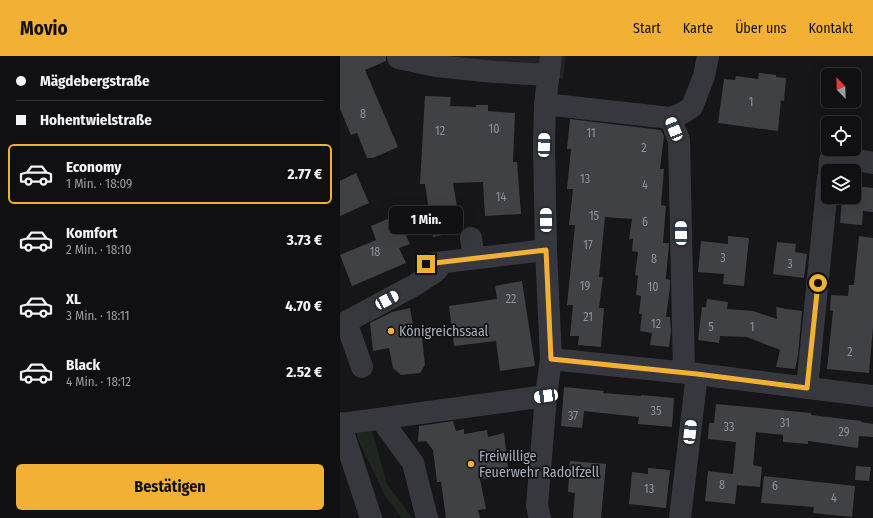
<!DOCTYPE html>
<html lang="de">
<head>
<meta charset="utf-8">
<style>
	:root { --surface:#101012; --page:#1e1e20; --text:#f1f3f6; --muted:#9c9d9f; --line:#303032; --accent:#f2b134 }
	body { margin:0; font-family:"Fira Sans Condensed",sans-serif; background:var(--page); color:var(--text); height:100vh; display:flex; flex-direction:column; font-size:15px; white-space:nowrap }
	* { box-sizing:border-box; margin:0 }
	p { font-size:13px; color:var(--muted) }
	.icon { flex:none; width:22px; height:22px; fill:none; stroke:currentColor; stroke-width:2; stroke-linecap:round; stroke-linejoin:round }
	.map { position:relative; flex:1; overflow:hidden }
	.side { display:flex; flex-direction:column; background:var(--surface); width:340px }
	.side>* { flex:none }
	.guide { display:grid; align-content:center; height:88px; padding:0 16px; background:var(--surface) }
	.needle { width:26px; rotate:337deg }
	.fabs { position:absolute; left:481px; top:12px; display:grid; gap:8px }
	.fabs a { display:grid; place-items:center; width:40px; height:40px; border-radius:6px; background:var(--surface); box-shadow:0 4px 16px #0002,0 0 0 1px var(--line); font-size:20px }
	.end { position:absolute; width:18px; height:18px; margin:-9px; border:5px solid #f2b134; background:#111; box-shadow:0 0 0 2px #111 }
	.from { border-radius:50% }
	.bubble { position:absolute; height:28px; border-radius:6px; background:var(--surface); box-shadow:0 4px 16px #0002,0 0 0 1px var(--line); font-size:13px; font-weight:700; line-height:28px; text-align:center }
	.car { position:absolute; width:12px; height:24px; margin:-12px -6px; border-radius:5px; box-shadow:0 0 3px 1px #0007; background:linear-gradient(#fff 24%,#345 0 40%,#fff 0 76%,#345 0 86%,#fff 0) }
	.guide b { display:flex; align-items:center; gap:14px; height:38px; font-size:15px }
	.guide b+b { border-top:1px solid var(--line) }
	.guide i { width:10px; height:10px; background:var(--text) }
	ul { padding:0; list-style:none }
	li { display:flex; align-items:center; gap:12px; height:60px; margin:0 8px 6px; padding:0 8px; border:2px solid transparent; border-radius:6px }
	li div { flex:1 }
	li b { display:block; font-size:15px }
	li em { font-style:normal; font-weight:700 }
	li.current { border-color:var(--accent) }
	li>.icon { width:36px; height:36px; stroke-width:1.5 }
	.button { display:flex; gap:8px; margin-top:auto; padding:8px 16px }
	.button a { flex:1; height:46px; border-radius:6px; background:var(--accent); color:#111; font-size:16px; font-weight:700; line-height:46px; text-align:center }
	header { display:flex; align-items:center; gap:24px; box-sizing:border-box; height:56px; padding:0 20px; background:var(--accent); color:#111 }
	header strong { font-size:19px }
	nav { display:flex; gap:22px; margin-inline-start:auto; font-size:14px }
	main { display:flex; flex:1; min-height:0 }
	.map>svg:first-child { display:block }
</style>
</head>
<body>
<header>
<strong>Movio</strong>
<nav><a>Start</a><a>Karte</a><a>Über uns</a><a>Kontakt</a></nav>
</header>
<main>
<section class="side">
<div class="guide">
<b><i class="from"></i>Mägdebergstraße</b>
<b><i></i>Hohentwielstraße</b>
</div>
<ul>
<li class="current"><svg class="icon" aria-label="car" viewBox="0 0 24 24"><path d="M5 17H2v-5l4-1 3-4h7l3 4 3 1v5h-3M9 17h6M6 11h13"/><circle cx="7" cy="17" r="2"/><circle cx="17" cy="17" r="2"/></svg><div><b>Economy</b><p>1 Min. · 18:09</p></div><em>2.77 €</em></li>
<li><svg class="icon" aria-label="car" viewBox="0 0 24 24"><path d="M5 17H2v-5l4-1 3-4h7l3 4 3 1v5h-3M9 17h6M6 11h13"/><circle cx="7" cy="17" r="2"/><circle cx="17" cy="17" r="2"/></svg><div><b>Komfort</b><p>2 Min. · 18:10</p></div><em>3.73 €</em></li>
<li><svg class="icon" aria-label="car" viewBox="0 0 24 24"><path d="M5 17H2v-5l4-1 3-4h7l3 4 3 1v5h-3M9 17h6M6 11h13"/><circle cx="7" cy="17" r="2"/><circle cx="17" cy="17" r="2"/></svg><div><b>XL</b><p>3 Min. · 18:11</p></div><em>4.70 €</em></li>
<li><svg class="icon" aria-label="car" viewBox="0 0 24 24"><path d="M5 17H2v-5l4-1 3-4h7l3 4 3 1v5h-3M9 17h6M6 11h13"/><circle cx="7" cy="17" r="2"/><circle cx="17" cy="17" r="2"/></svg><div><b>Black</b><p>4 Min. · 18:12</p></div><em>2.52 €</em></li>
</ul>
<div class="button"><a>Bestätigen</a></div>
</section>
<div class="map">
<svg width="533" height="462" viewBox="0 0 533 462">
	<rect width="100%" height="100%" fill="#161618"/>
	<path fill="#222225" d="M50,0H226L223,23L50,10Z"/>
	<path fill="#1e261f" d="M31,371L47,428L72,462H62L45,440L18,383L16,374Z"/>
	<path fill="#404145" d="M0,0H46V5L25,14L58,91L33,102H27L17,77L11,79L0,53Z
		M419,17L436,19V21L446,22L444,45L441,44L438,75L378,67L384,23L395,24L396,20L418,23Z
		M85,40L111,41L110,50L136,51V49H148V55L175,57L173,106H177L181,158L145,160L143,126L113,127L121,175L93,181L85,128H80Z
		M230,63L321,74L324,80L320,113H324L321,149L326,150L323,187H329L326,223L330,224V231L326,261H330L331,275L329,291L310,289L312,277L300,275L302,258H299L301,240L296,239L298,220L295,219L298,196L292,195L293,183H289L292,163L265,161L259,221H263L259,252H264L261,291L238,289L239,280H230L233,249H227L235,169H229L233,133H227L231,93H227Z
		M16,117L29,147L0,160V125Z
		M514,130L533,132V156L523,155L522,169L500,167L502,141H514Z
		M57,159L70,188L59,192L66,207L12,230L0,199L36,184L31,170Z
		M388,180L409,182L404,230L383,228L384,218L358,216L361,185L388,188Z
		M519,180L533,182V271L529,317L487,313L493,255L490,254L491,239L508,240L509,229H514Z
		M437,186L456,188L455,196L467,198L464,222L433,218Z
		M182,225L195,310L160,315L156,285L114,290L109,250L157,243L155,230Z
		M367,243L388,246L387,253L413,255L437,263L436,251L446,253L462,255L458,299L455,313L436,311L440,294L407,281L380,280L379,287L358,284L362,251H366Z
		M70,252L74,275L82,282L85,309L80,317L61,319L53,312L49,292L33,295L30,267L52,256Z
		M224,331L264,335L263,337L301,340V339L334,342L332,371L298,368L299,361L244,355L242,372L221,370Z
		M376,348L471,357V359L521,365V366L533,368V381L519,380L518,392L468,385V388L443,386V379L416,376L413,409L422,411L420,431L397,429L395,448L365,445L368,415L393,418L396,386L368,383L369,367H374Z
		M113,365L116,375L124,373V378L147,374L148,381L164,377L169,421L140,423L146,453L138,454L140,462H106L101,426H97L93,394L86,385L78,386L79,370Z
		M230,405L266,408L261,462H233L235,437L228,436Z
		M516,410L531,411L529,425L515,424Z
		M308,412L330,414L326,452L289,448L292,416L308,418Z
		M424,420L515,430L512,461L473,457L474,451L421,447Z"/>
	<g fill="none" stroke-linecap="round" stroke-linejoin="round">
		<path stroke="#37383d" stroke-width="22" d="M58,2L96,10L155,16L209,19
			M205,48L330,62L339,84L344,317
			M330,62L341,58L352,51L364,20L368,0
			M489,115L490,104H517L533,107
			M131,182L134,202
			M88,208L206,194
			M211,303L357,318L533,340
			M22,311L6,266L75,229L96,215L103,206
			M467,332L488,122
			M41,363L73,407L87,462
			M0,367L31,462
			M0,368L206,340
			M200,462L197,450L206,340L211,303L206,194L204,89L205,48L211,0
			M340,462L357,318"/>
	</g>
	<g fill="none" stroke-linecap="round" stroke-linejoin="round">
		<path stroke="#f2b134" stroke-width="5" d="M86,208L206,194L211,303L357,318L467,332L478,227"/>
	</g>
	<g fill="#f2b134" stroke="#111113" stroke-width="1.5">
		<circle cx="51" cy="275" r="4"/>
		<circle cx="131" cy="408" r="4"/>
	</g>
	<g text-anchor="middle" stroke-width="3.5" stroke-linejoin="round" paint-order="stroke">
		<g font-size="12" fill="#8e929b">
			<text x="411" y="50">1</text>
			<text x="23" y="62">8</text>
			<text x="154" y="77">10</text>
			<text x="100" y="79">12</text>
			<text x="251" y="81">11</text>
			<text x="304" y="96">2</text>
			<text x="245" y="127">13</text>
			<text x="305" y="133">4</text>
			<text x="161" y="145">14</text>
			<text x="254" y="164">15</text>
			<text x="305" y="170">6</text>
			<text x="248" y="193">17</text>
			<text x="35" y="200">18</text>
			<text x="383" y="206">3</text>
			<text x="314" y="207">8</text>
			<text x="450" y="212">3</text>
			<text x="245" y="234">19</text>
			<text x="313" y="235">10</text>
			<text x="171" y="247">22</text>
			<text x="248" y="265">21</text>
			<text x="316" y="272">12</text>
			<text x="371" y="275">5</text>
			<text x="412" y="275">1</text>
			<text x="510" y="300">2</text>
			<text x="316" y="359">35</text>
			<text x="233" y="364">37</text>
			<text x="445" y="371">31</text>
			<text x="389" y="375">33</text>
			<text x="504" y="380">29</text>
			<text x="382" y="433">8</text>
			<text x="435" y="434">6</text>
			<text x="309" y="437">13</text>
			<text x="494" y="446">4</text>
		</g>
		<g font-size="14" fill="#a8adb8" stroke="#111113" text-anchor="start">
			<text x="59" y="280">Königreichssaal</text>
			<text x="139" y="405">Freiwillige<tspan x="139" dy="16">Feuerwehr Radolfzell</tspan></text>
		</g>
	</g>
</svg>
<div class="fabs">
<a><svg class="needle" viewBox="-14 -14 28 28"><path d="M0-13l5 13h-10z" fill="#e53935"/><path d="M0 13l5-13h-10z" fill="#9c9d9f"/></svg></a>
<a><svg class="icon" aria-label="locate" viewBox="0 0 24 24"><circle cx="12" cy="12" r="6"/><path d="M12 2v4M12 18v4M2 12h4M18 12h4"/></svg></a>
<a><svg class="icon" aria-label="layers" viewBox="0 0 24 24"><path d="M12 4l9 5-9 5-9-5zM3 14l9 5 9-5"/></svg></a>
</div>
<i class="end from" style="left:478px;top:227px"></i>
<i class="end" style="left:86px;top:208px"></i>
<div class="bubble" style="left:49px;top:150px;width:74px">1 Min.</div>
<i class="car" style="left:334px;top:73px;rotate:338deg"></i>
<i class="car" style="left:204px;top:89px;rotate:2deg"></i>
<i class="car" style="left:206px;top:164px;rotate:359deg"></i>
<i class="car" style="left:341px;top:177px;rotate:359deg"></i>
<i class="car" style="left:47px;top:244px;rotate:62deg"></i>
<i class="car" style="left:206px;top:340px;rotate:262deg"></i>
<i class="car" style="left:350px;top:376px;rotate:6deg"></i>
</div>
</main>
</body>
</html>
